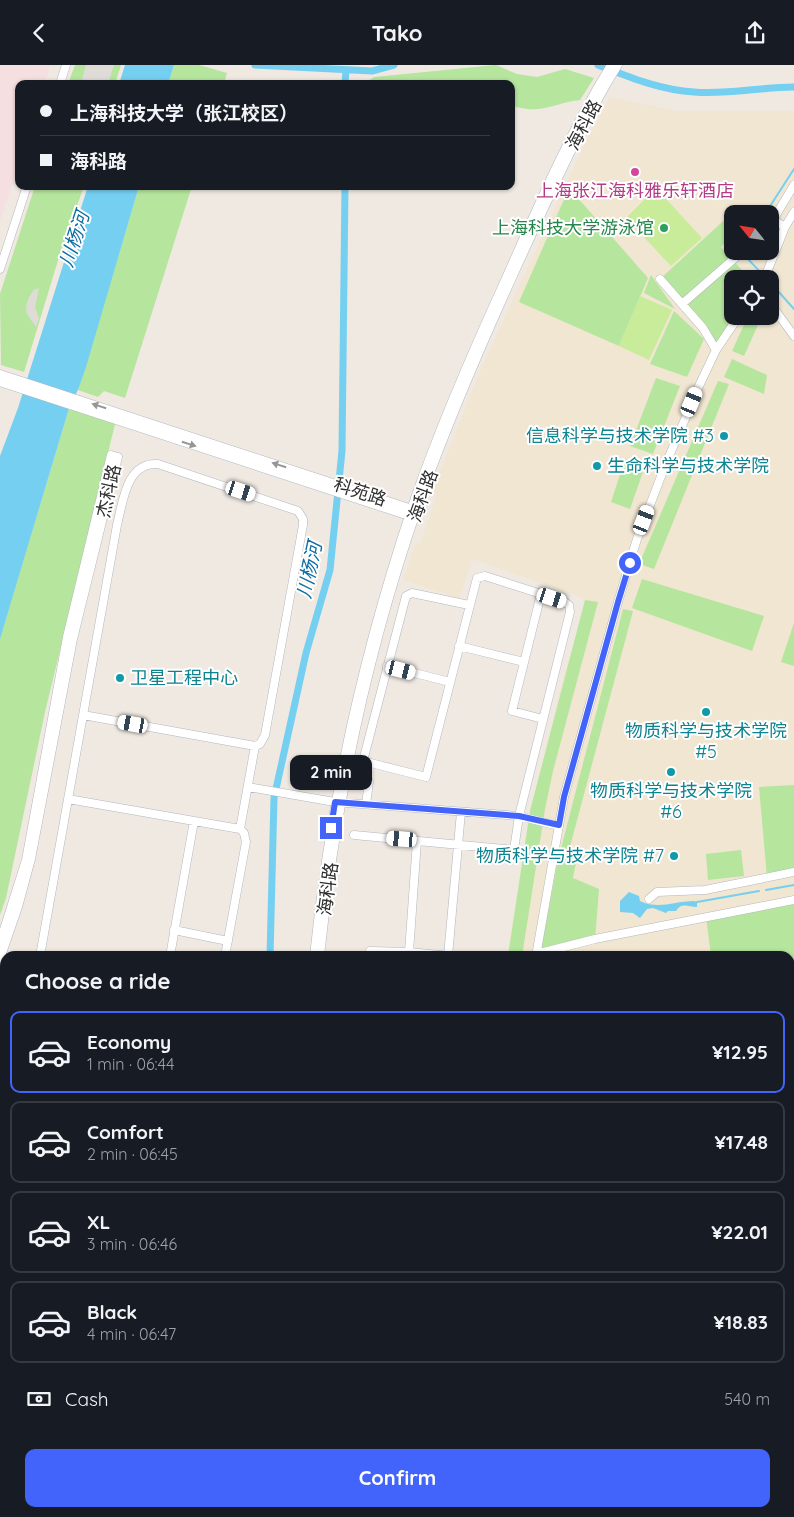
<!DOCTYPE html>
<html lang="en">
<head>
<meta charset="utf-8">
<style>
	:root { --surface:#171b24; --page:#20242c; --text:#f1f3f6; --muted:#9ea1a6; --line:#363941; --accent:#4264fb }
	body { margin:0; font-family:Quicksand,"Noto Sans SC",sans-serif; background:var(--page); color:var(--text); height:100vh; display:flex; flex-direction:column; font-size:19px; white-space:nowrap }
	* { box-sizing:border-box; margin:0 }
	p { font-size:16px; color:var(--muted) }
	.icon { flex:none; width:28px; height:28px; fill:none; stroke:currentColor; stroke-width:2; stroke-linecap:round; stroke-linejoin:round }
	.map { position:relative; flex:1; overflow:hidden }
	.drawer { position:absolute; left:0px; top:886px; width:795px; height:566px; display:flex; flex-direction:column; background:var(--surface); border-radius:15px 15px 0 0; box-shadow:0 1px 4px #0004 }
	.drawer>* { flex:none }
	.top-card { position:absolute; left:15px; top:15px; width:500px; height:110px; border-radius:10px; box-shadow:0 1px 4px #0004; display:grid; align-content:center; height:110px; padding:0 25px; background:var(--surface) }
	.needle { width:32px; rotate:300deg }
	.buttons { position:absolute; left:724px; top:140px; display:grid; gap:10px }
	.buttons a { display:grid; place-items:center; width:55px; height:55px; border-radius:10px; background:var(--surface); box-shadow:0 1px 4px #0004; font-size:25px }
	.end { position:absolute; width:22px; height:22px; margin:-11px; border:6px solid #4264fb; background:#fff; box-shadow:0 0 0 2px #fff }
	.from { border-radius:50% }
	.bubble { position:absolute; height:35px; border-radius:10px; background:var(--surface); box-shadow:0 1px 4px #0004; font-size:16px; font-weight:700; line-height:35px; text-align:center }
	.car { position:absolute; width:15px; height:30px; margin:-15px -8px; border-radius:6px; box-shadow:0 0 4px 1px #0007; background:linear-gradient(#fff 24%,#345 0 40%,#fff 0 76%,#345 0 86%,#fff 0) }
	.top-card b { display:flex; align-items:center; gap:18px; height:48px; font-size:19px }
	.top-card b+b { border-top:1px solid var(--line) }
	.top-card i { width:12px; height:12px; background:var(--text) }
	ul { padding:0; list-style:none }
	li { display:flex; align-items:center; gap:15px; height:82px; margin:0 10px 8px; padding:0 15px; border:2px solid var(--line); border-radius:10px }
	li div { flex:1 }
	li b { display:block; font-size:19px }
	li em { font-style:normal; font-weight:700 }
	li.on { border-color:var(--accent) }
	li>.icon { width:45px; height:45px; stroke-width:1.5 }
	h2 { padding:0 25px; font-size:22px; line-height:60px }
	.pay { display:flex; align-items:center; gap:12px; height:55px; padding:0 25px; font-size:19px }
	.pay p { margin-inline-start:auto }
	.cta { display:flex; gap:10px; margin-top:auto; padding:10px 25px }
	.cta a { flex:1; height:58px; border-radius:10px; background:var(--accent); color:#fff; font-size:20px; font-weight:700; line-height:58px; text-align:center }
	header { display:flex; justify-content:space-between; align-items:center; height:65px; padding:0 25px; background:var(--surface); font-size:22px; font-weight:700 }
	.map>svg:first-child { display:block }
</style>
</head>
<body>
<header><svg class="icon" aria-label="back" viewBox="0 0 24 24"><path d="M15 5l-7 7 7 7"/></svg>Tako<svg class="icon" aria-label="share" viewBox="0 0 24 24"><path d="M12 15V3M7 8l5-5 5 5M5 13v7h14v-7"/></svg></header>
<div class="map">
<svg width="794" height="1452" viewBox="0 0 794 1452">
	<rect width="100%" height="100%" fill="#efe9e1"/>
	<path fill="#f0e6d1" fill-rule="evenodd" d="M610,32L676,46H794V941H790V891H507L530,746L564,610L582,553L585,535L568,527L472,494L459,533L403,515L415,479L421,477L437,429L433,424L482,302L577,95ZM732,149H770V186H732ZM732,214H770V251H732Z"/>
	<path fill="#f5dfe0" d="M0,0H50L45,19H19V100L0,155Z"/>
	<path fill="#b6e59e" d="M75,0H121L115,19H68Z
		M174,0H199L227,8L224,19H168Z
		M496,0L517,9L537,12L565,4L594,13L580,35C553,38 539,51 511,40V19H364L374,12Z
		M35,121H84L59,192L24,307L1,300L0,229Z
		M139,121H192L125,333L104,326L98,332L78,325Z
		M569,123L648,213L619,281L519,237Z
		M732,148V170L721,182L750,214H732V251H739L716,285L660,214Z
		M651,210L675,244L644,228Z
		M674,246L704,274L687,312L650,299Z
		M748,251H762L744,291L732,286Z
		M732,294L767,310L764,329L724,312Z
		M656,313L680,321L653,389L630,381Z
		M718,316L729,319L654,504L639,499Z
		M70,340L116,355L45,647L6,833L0,850V573Z
		M625,394L645,401L630,444L611,437Z
		M642,514L764,551L752,586L632,543Z
		M585,535L598,537L553,706L545,744L522,891H508L530,746Z
		M623,544L633,546L568,789L577,792L573,813L599,824L595,874L541,884L558,795Z
		M794,558V601L781,597Z
		M794,720V807L767,812L759,722Z
		M741,785L744,811L708,815L706,789Z
		M794,835V940H790V891H711L706,851Z
		M790,953H794V1158H790Z
		M5,1032V1333L0,1332V1033Z
		M790,1182H794V1452H377L361,1448H790Z
		M0,1422L5,1423V1448H84L99,1452H0Z"/>
	<path fill="#c9ec9a" d="M656,123L702,173L671,201L626,153Z
		M640,231L672,245L649,295L619,281Z"/>
	<path fill="#dfdcd8" d="M86,0H114L108,19H101L82,14Z
		M39,223L35,242L39,253L36,262L27,249L26,241L29,232L34,225Z"/>
	<path fill="#75cff0" d="M125,0H174L168,19H119Z
		M88,121H139L86,302L78,325L70,340L0,574V391L18,343Z
		M629,827L639,831L640,836C659,845 674,836 694,836L697,837V842C688,842 682,837 676,846H668L666,848L653,843L647,844L640,853L633,848L620,847V836Z"/>
	<g fill="none" stroke-linecap="round" stroke-linejoin="round">
		<path stroke="#75cff0" stroke-width="2" d="M765,149L794,104
			M744,190L767,214
			M770,217L794,244
			M766,825L794,820
			M697,837L759,826"/>
		<path stroke="#75cff0" stroke-width="7" d="M255,0L372,6L394,0
			M598,0C629,12 660,25 694,27C727,30 761,22 794,22
			M345,19L346,5
			M270,891L274,733L306,588L330,505L342,386L345,121"/>
		<path stroke="#75cff0" stroke-width="11" d="M0,1166H5
			M790,1172H794"/>
		<g stroke="#b4b7c1" stroke-width="9">
			<path id="minor" d="M60,19L66,0
				M785,162L794,147
				M0,204L27,121
				M767,207L785,162L773,155L794,120
				M660,214L703,263L716,285
				M770,238L794,271
				M682,239L743,186
				M0,309L412,444L415,447
				M0,317L409,451L414,449
				M541,529L512,646L543,654
				M459,581L524,597
				M387,601L450,617
				M248,722L335,737L519,751L559,761
				M68,734L240,764L244,768L246,777L225,891
				M366,739L369,717L363,703V696L406,531L412,528L469,540
				M240,764L255,681
				M354,770L514,785L519,751L570,547L569,540L563,536L485,511L477,513L426,712L363,696
				M649,834L657,827L705,825L794,807
				M174,865L228,876
				M0,877L26,795L67,572L111,390L118,392L73,574L31,794L18,842L0,894
				M370,886L409,887L449,891
				M409,887L417,776
				M536,889L595,874L794,835
				M40,891L117,460C123,437 126,397 158,399L298,446L303,454V460L265,670L260,679L255,681L83,650
				M170,891L194,756
				M314,891C330,735 364,582 415,433C441,358 473,285 506,213C538,141 569,68 611,0
				M320,891C336,735 369,581 421,433C449,355 482,279 516,204C548,135 578,65 618,0
				M448,891L461,747
				M536,891L564,732L618,537L637,474L665,401L699,321L716,285L739,251
				M790,947H794
				M790,953H794
				M0,1009H5
				M0,1016H5
				M0,1191H5
				M790,1198L794,1199"/>
		</g>
		<g stroke="#c9c9c9" stroke-width="12">
			<path id="major" d="M0,1348L5,1350
				M0,1409L5,1411
				M129,1448L144,1452
				M315,1448L330,1452"/>
		</g>
		<g stroke="#c9c9c9" stroke-width="13">
			<path id="highway" d="M0,1362L5,1363
				M0,1397L5,1398
				M167,1448L182,1452
				M273,1448L288,1452"/>
		</g>
		<use href="#minor" stroke="#fff" stroke-width="8"/>
		<use href="#major" stroke="#f2d163" stroke-width="10"/>
		<use href="#highway" stroke="#ffa35c" stroke-width="11"/>
		<g stroke="#a3a6b8" stroke-width="4">
			<path id="rail" d="M0,1245H5
				M790,1250L794,1249
				M0,1383L5,1384
				M197,1448L212,1452
				M239,1448L254,1452"/>
		</g>
		<use href="#rail" stroke="#fff" stroke-width="2" stroke-dasharray="5.5" stroke-linecap="butt"/>
	</g>
	<defs><path id="oneway-solid" d="M-6-.8H1V-3.2L6.5 0L1 3.2V.8H-6Z" transform="scale(1.25)"/></defs>
	<g fill="#969696">
		<use href="#oneway-solid" transform="translate(99 341) rotate(-162)"/>
		<use href="#oneway-solid" transform="translate(189 379) rotate(18)"/>
		<use href="#oneway-solid" transform="translate(279 400) rotate(-162)"/>
	</g>
	<g fill="none" stroke-linecap="round" stroke-linejoin="round">
		<path stroke="#4264fb" stroke-width="6" d="M331,763L335,737L519,751L559,760L564,732L618,537L630,498"/>
	</g>
	<circle fill="#d1479c" stroke="#fff" stroke-width="2" cx="635" cy="107" r="5"/>
	<circle fill="#2e9e5b" stroke="#fff" stroke-width="2" cx="664" cy="163" r="5"/>
	<g fill="#0f9aa8" stroke="#fff" stroke-width="2">
		<circle cx="724" cy="371" r="5"/>
		<circle cx="597" cy="401" r="5"/>
		<circle cx="120" cy="613" r="5"/>
		<circle cx="706" cy="647" r="5"/>
		<circle cx="671" cy="707" r="5"/>
		<circle cx="674" cy="791" r="5"/>
	</g>
	<g text-anchor="middle" stroke-width="4" stroke-linejoin="round" paint-order="stroke">
		<g font-size="18" fill="#2e2e2e" stroke="#fff">
			<text transform="translate(584 60) rotate(-62)" y="6">海科路</text>
			<text transform="translate(109 426) rotate(-77)" y="6">杰科路</text>
			<text transform="translate(360 427) rotate(18)" y="6">科苑路</text>
			<text transform="translate(423 431) rotate(-70)" y="6">海科路</text>
			<text transform="translate(328 824) rotate(-82)" y="6">海科路</text>
		</g>
		<g font-size="18" fill="#b23c85" stroke="#fff">
			<text x="635" y="132">上海张江海科雅乐轩酒店</text>
		</g>
		<g font-size="18" fill="#27864d" stroke="#fff" text-anchor="end">
			<text x="654" y="169">上海科技大学游泳馆</text>
		</g>
		<g font-size="18" fill="#0d838f" stroke="#fff" text-anchor="end">
			<text x="714" y="377">信息科学与技术学院 #3</text>
			<text x="607" y="407" text-anchor="start">生命科学与技术学院</text>
			<text x="130" y="619" text-anchor="start">卫星工程中心</text>
			<text x="706" y="672" text-anchor="middle">物质科学与技术学院<tspan x="706" dy="21">#5</tspan></text>
			<text x="671" y="732" text-anchor="middle">物质科学与技术学院<tspan x="671" dy="21">#6</tspan></text>
			<text x="664" y="797">物质科学与技术学院 #7</text>
		</g>
		<g font-size="19" font-style="italic" fill="#0d6fa3" stroke="#fff">
			<text transform="translate(74 174) rotate(-72)" y="7">川杨河</text>
			<text transform="translate(309 505) rotate(-78)" y="7">川杨河</text>
		</g>
	</g>
</svg>
<div class="buttons">
<a><svg class="needle" viewBox="-14 -14 28 28"><path d="M0-13l5 13h-10z" fill="#e53935"/><path d="M0 13l5-13h-10z" fill="#9ea1a6"/></svg></a>
<a><svg class="icon" aria-label="locate" viewBox="0 0 24 24"><circle cx="12" cy="12" r="6"/><path d="M12 2v4M12 18v4M2 12h4M18 12h4"/></svg></a>
</div>
<i class="end from" style="left:630px;top:498px"></i>
<i class="end" style="left:331px;top:763px"></i>
<div class="bubble" style="left:290px;top:690px;width:82px">2 min</div>
<i class="car" style="left:692px;top:337px;rotate:23deg"></i>
<i class="car" style="left:241px;top:426px;rotate:108deg"></i>
<i class="car" style="left:644px;top:455px;rotate:21deg"></i>
<i class="car" style="left:552px;top:533px;rotate:108deg"></i>
<i class="car" style="left:401px;top:605px;rotate:104deg"></i>
<i class="car" style="left:133px;top:659px;rotate:280deg"></i>
<i class="car" style="left:402px;top:774px;rotate:275deg"></i>
<div class="top-card">
<b><i class="from"></i>上海科技大学（张江校区）</b>
<b><i></i>海科路</b>
</div>
<section class="drawer">
<h2>Choose a ride</h2>
<ul>
<li class="on"><svg class="icon" aria-label="car" viewBox="0 0 24 24"><path d="M5 17H2v-5l4-1 3-4h7l3 4 3 1v5h-3M9 17h6M6 11h13"/><circle cx="7" cy="17" r="2"/><circle cx="17" cy="17" r="2"/></svg><div><b>Economy</b><p>1 min · 06:44</p></div><em>¥12.95</em></li>
<li><svg class="icon" aria-label="car" viewBox="0 0 24 24"><path d="M5 17H2v-5l4-1 3-4h7l3 4 3 1v5h-3M9 17h6M6 11h13"/><circle cx="7" cy="17" r="2"/><circle cx="17" cy="17" r="2"/></svg><div><b>Comfort</b><p>2 min · 06:45</p></div><em>¥17.48</em></li>
<li><svg class="icon" aria-label="car" viewBox="0 0 24 24"><path d="M5 17H2v-5l4-1 3-4h7l3 4 3 1v5h-3M9 17h6M6 11h13"/><circle cx="7" cy="17" r="2"/><circle cx="17" cy="17" r="2"/></svg><div><b>XL</b><p>3 min · 06:46</p></div><em>¥22.01</em></li>
<li><svg class="icon" aria-label="car" viewBox="0 0 24 24"><path d="M5 17H2v-5l4-1 3-4h7l3 4 3 1v5h-3M9 17h6M6 11h13"/><circle cx="7" cy="17" r="2"/><circle cx="17" cy="17" r="2"/></svg><div><b>Black</b><p>4 min · 06:47</p></div><em>¥18.83</em></li>
</ul>
<div class="pay"><svg class="icon" aria-label="cash" viewBox="0 0 24 24"><path d="M3 7h18v10H3z"/><circle cx="12" cy="12" r="2"/></svg>Cash<p>540 m</p></div>
<div class="cta"><a>Confirm</a></div>
</section>
</div>
</body>
</html>
